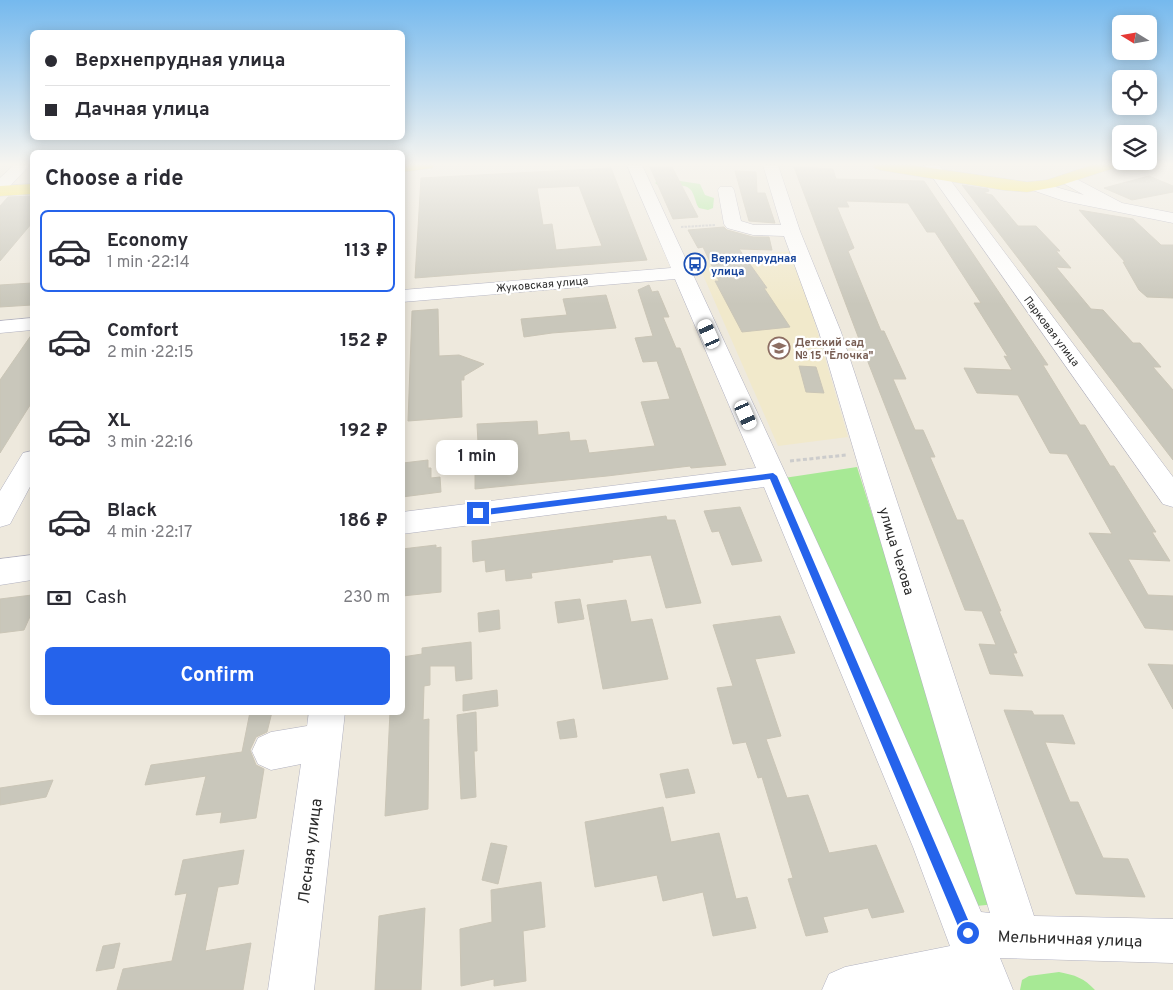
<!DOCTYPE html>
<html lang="en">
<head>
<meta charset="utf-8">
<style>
	:root { --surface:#fff; --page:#f2f2f3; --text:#2b2b33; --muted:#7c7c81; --line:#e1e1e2; --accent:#2563eb }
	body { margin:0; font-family:Overpass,sans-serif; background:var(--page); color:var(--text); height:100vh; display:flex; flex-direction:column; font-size:19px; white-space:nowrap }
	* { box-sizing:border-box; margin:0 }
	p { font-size:16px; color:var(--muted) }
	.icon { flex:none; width:28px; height:28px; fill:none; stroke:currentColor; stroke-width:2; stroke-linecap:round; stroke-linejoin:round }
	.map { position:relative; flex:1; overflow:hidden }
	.sheet { position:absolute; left:30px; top:150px; width:375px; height:565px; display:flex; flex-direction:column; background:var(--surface); border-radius:8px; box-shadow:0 2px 12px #0003 }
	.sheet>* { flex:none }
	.hud { position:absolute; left:30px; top:30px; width:375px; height:110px; border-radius:8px; box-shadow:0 2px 12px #0003; display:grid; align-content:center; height:110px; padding:0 15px; background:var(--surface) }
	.needle { width:32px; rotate:281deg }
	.controls { position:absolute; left:1112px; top:15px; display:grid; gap:10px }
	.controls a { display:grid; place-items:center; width:45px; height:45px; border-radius:8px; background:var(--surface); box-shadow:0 2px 12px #0003; font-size:25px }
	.end { position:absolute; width:22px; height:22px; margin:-11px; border:6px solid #2563eb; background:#fff; box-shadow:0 0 0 2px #fff }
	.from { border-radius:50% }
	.bubble { position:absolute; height:35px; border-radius:8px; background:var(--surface); box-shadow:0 2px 12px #0003; font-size:16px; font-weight:700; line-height:35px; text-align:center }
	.car { position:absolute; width:15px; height:30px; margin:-15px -8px; border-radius:6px; box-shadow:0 0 4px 1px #0007; background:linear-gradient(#fff 24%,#345 0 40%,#fff 0 76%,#345 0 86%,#fff 0) }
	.hud b { display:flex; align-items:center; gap:18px; height:48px; font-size:19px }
	.hud b+b { border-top:1px solid var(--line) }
	.hud i { width:12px; height:12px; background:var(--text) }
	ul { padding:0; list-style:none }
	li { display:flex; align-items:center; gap:15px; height:82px; margin:0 10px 8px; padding:0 5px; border:2px solid transparent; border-radius:8px }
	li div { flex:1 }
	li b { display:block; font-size:19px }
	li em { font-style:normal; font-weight:700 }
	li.selected { border-color:var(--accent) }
	li>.icon { width:45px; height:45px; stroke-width:1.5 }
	h2 { padding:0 15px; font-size:22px; line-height:60px }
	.pay { display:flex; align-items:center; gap:12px; height:55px; padding:0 15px; font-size:19px }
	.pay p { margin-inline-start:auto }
	.button { display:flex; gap:10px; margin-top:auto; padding:10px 15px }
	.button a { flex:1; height:58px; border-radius:8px; background:var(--accent); color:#fff; font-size:20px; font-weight:700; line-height:58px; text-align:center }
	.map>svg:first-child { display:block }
</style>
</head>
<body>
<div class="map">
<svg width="1173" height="990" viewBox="0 0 1173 990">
	<rect width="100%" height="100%" fill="#eee9dd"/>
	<path fill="#f1e9cb" d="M794,251L848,437L778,446L696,259Z"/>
	<path fill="#a7e995" d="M667,179L700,184L705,195L714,198L713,208L708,210L699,208C695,203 695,194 690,189C681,180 665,192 655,183L658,180Z
		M857,467L996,904L976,906L784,478Z
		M1059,972C1075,975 1084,978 1095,990H1020L1022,980L1029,976Z"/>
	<path fill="#c9c7bb" stroke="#cac5b6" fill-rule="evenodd" d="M650,167H672L698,217L673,219Z
		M794,167L833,169L836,179L924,181L1048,365H1043L1080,425H1085L1110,466H1114L1156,532H1152L1170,561L1128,559L1148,595L1173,596V630L1145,628L1089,533L1112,534L1067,454L1050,453L1018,395L977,393L964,368L1012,370L1004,356L1008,357L974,303H981L935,232H927L908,203L846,201L849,207H837L854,248L848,251L881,331H884L906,379H893L915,430H923L935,457H930L957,520H963L1001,611H999L1017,653H1013L1023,676L990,674L979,644L996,645L982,611L965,610L859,339Z
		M611,168L647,260L415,278L421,178ZM579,186L602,246L556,250L552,224L543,225L537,188Z
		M735,171L756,172L757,193H765L775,223L749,221Z
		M1149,176L1173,186V192L1132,200L1104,188Z
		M962,185L988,189L989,191L983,193L992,195L1018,226H1036L1060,251H1056L1071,268L1056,267L1091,309L1103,310L1133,343H1140L1161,367H1153L1173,390V460Z
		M32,196V223L0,261V206L8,197Z
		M1079,210L1133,219L1161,245H1173V298L1147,297L1139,290L1123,262H1125Z
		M724,227L727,230L753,237H769L772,250L739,249L767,288H764L790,327L742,332L715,281H719L703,247L698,248L688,230Z
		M32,283V305L0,307V285Z
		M649,285L652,292L658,291L669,317H663L676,348H680L726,465L691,468L690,466L607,476L475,489V462L479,461L477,424L537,421L538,435L569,432L570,441L586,440L589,453L655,446L641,402L670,399L657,361L643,362L635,338L653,336L638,290Z
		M606,295L616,328L552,333L524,337L521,319L567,315L563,299Z
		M438,309L439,356L459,355L484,364L464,376V380H461L462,417L408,421L412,311Z
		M32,334V402L0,453V380Z
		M799,366L816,367L824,393L806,392Z
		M428,460V468H431V478L440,477L441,492L402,497L403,463Z
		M740,507L762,561L732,565L719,531L712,532L704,511Z
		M666,516L667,520H675L701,603L666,608L651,555L612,560L613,562L531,573L532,578L506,581L505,569L486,572L485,560L473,562L472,541Z
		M436,545V548L441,547V592L402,596V549Z
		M32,595V612L24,630L0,633V599Z
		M580,599L584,619L558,623L555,602Z
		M626,600L631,622L652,619L668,679L603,689L587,605Z
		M499,610L500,629L479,632L478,613Z
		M780,616L795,653L755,659L781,736L766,739L787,798L808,795L829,853L876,845L904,912L872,918L868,908L823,917L828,932L806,936L788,879L793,878L762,777L758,778L746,742L733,744L717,688L733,686L713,625Z
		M471,642L472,679L456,681L455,666H430V685L424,686L423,720L429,719L428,809L385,816L390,712H402V657L422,654V648Z
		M1148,664L1173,665V709Z
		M497,690L498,706L463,711V695Z
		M1004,710L1032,711L1034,715H1063L1075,744L1045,742L1070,802H1078L1103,858L1128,859L1145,897L1076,894Z
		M250,712H272L267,732L256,737L250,750L256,765L264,769L256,818L220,823L222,812L196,815L206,776L145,785L151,765L242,752Z
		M476,712L477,751H474L476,797L461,799L457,715Z
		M574,719L577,737L560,739L557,722Z
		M688,769L695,793L666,798L660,774Z
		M53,780L46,797L0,805V788Z
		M663,807L671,842L719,833L736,899L747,897L756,928L713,936L703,892L663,901L657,875L595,887L585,822Z
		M491,843L507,846L498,884L482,880Z
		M244,850L238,884L218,887L205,951L251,943L243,990H117L123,969L172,961L187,893L175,895L183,860Z
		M541,882L545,927L523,931L526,981L494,986V979L461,986L460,929L492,922L491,890Z
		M425,908L421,990H375L379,916Z
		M120,943L114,968L96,971L103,946Z"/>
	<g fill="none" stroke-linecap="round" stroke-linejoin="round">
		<g stroke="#b1b1c0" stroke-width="1">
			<path id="minor" d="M14,165H30L6,190L0,192V178Z
				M627,165H642C757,413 875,660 981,912L990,913L819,332L784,236L753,235L727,228L724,224L718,190L720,187H732L734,190L741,221L754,225H781L763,165H778L800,231L841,332L1034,916L1173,919V963L1000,958L1013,990H822L829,974L845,967L950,946L913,847L764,487L402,534V512L756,468L675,279L402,302V290L671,268Z
				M924,165H939L1173,477V507L1163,504Z
				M1067,174L1122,203L1173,213V223L1064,201L1032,190L1030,187L1032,184L1038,182L1084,195L1061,182L1059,179L1061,176Z
				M32,318V330L0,333V321Z
				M32,451V483L10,524L0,527V491L23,453Z
				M32,555V580L0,585V559Z
				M309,712H345L314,990H268L301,764L271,770L258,764L252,751L258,738L271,732L307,726Z"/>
		</g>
		<g stroke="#ccc" stroke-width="1">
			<path id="major" d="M402,165H434L432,168L402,172Z
				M873,165H910L1027,182L1047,180L1092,165H1116L1114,168L1055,187L1027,192L1003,190L880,170L875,168Z
				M32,184V194L0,196V186Z"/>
		</g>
		<path stroke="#ccc" stroke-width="2" stroke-dasharray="2.5 1" stroke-linecap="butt" d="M681,227L715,225"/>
		<path stroke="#ccc" stroke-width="3" stroke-dasharray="4 2.5" stroke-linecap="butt" d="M790,461L846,455"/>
		<use href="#minor" fill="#fff" fill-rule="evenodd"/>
		<use href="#major" fill="#fbe955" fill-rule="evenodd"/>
	</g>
	<linearGradient id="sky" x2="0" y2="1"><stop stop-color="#75b9ee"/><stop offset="0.54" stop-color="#f7f5f0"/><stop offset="1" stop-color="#f7f5f0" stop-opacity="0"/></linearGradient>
	<rect width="1173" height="304" fill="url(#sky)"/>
	<path fill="#2563eb" d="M773,473L777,476L972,929L974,933L972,938L968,940L963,938L770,479L478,516L473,513L478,510Z"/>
	<defs>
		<g id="bus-ring" transform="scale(1.125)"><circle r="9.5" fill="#fff" stroke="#1a4fb4" stroke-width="1.5"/><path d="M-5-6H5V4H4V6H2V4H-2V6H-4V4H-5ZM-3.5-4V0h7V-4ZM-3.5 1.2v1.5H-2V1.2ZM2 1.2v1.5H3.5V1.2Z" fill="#1a4fb4"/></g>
		<g id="school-ring" transform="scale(1.125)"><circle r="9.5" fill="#fff" stroke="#8d6e63" stroke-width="1.5"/><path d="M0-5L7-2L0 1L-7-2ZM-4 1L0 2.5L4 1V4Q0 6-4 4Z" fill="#8d6e63"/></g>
	</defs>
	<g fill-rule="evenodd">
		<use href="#bus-ring" x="695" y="264"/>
		<use href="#school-ring" x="779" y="348"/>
	</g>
	<g text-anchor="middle" stroke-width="4.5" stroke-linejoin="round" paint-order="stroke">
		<g font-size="11" font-weight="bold" fill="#164399" stroke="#fff" text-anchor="start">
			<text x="711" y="262">Верхнепрудная<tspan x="711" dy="13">улица</tspan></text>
		</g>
		<g font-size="11" fill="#2b2b2b" stroke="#fff">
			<text transform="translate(542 284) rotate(-5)" y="4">Жуковская улица</text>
			<text transform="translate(1052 331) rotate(53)" y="4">Парковая улица</text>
		</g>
		<g font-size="11" font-weight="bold" fill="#785e54" stroke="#fff" text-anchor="start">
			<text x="795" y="346">Детский сад<tspan x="795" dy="13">№ 15 "Ёлочка"</tspan></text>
		</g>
		<g font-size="14" fill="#2b2b2b" stroke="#fff">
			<text transform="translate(897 551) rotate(73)" y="5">улица Чехова</text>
		</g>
		<g font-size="16" fill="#2b2b2b" stroke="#fff">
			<text transform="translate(309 851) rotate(-83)" y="6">Лесная улица</text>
			<text transform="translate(1070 938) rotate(2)" y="6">Мельничная улица</text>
		</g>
	</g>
</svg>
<div class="controls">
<a><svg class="needle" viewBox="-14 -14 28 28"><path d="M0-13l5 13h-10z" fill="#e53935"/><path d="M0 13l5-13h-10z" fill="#7c7c81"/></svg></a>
<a><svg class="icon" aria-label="locate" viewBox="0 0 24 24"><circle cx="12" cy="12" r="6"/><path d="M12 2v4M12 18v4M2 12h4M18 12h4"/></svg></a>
<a><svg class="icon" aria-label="layers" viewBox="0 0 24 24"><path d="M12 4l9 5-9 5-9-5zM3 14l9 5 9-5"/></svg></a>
</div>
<i class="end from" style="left:968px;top:933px"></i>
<i class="end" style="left:478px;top:513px"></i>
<div class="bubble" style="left:436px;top:440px;width:82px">1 min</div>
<i class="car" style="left:709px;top:334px;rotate:336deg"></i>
<i class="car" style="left:746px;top:415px;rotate:156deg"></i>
<div class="hud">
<b><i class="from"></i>Верхнепрудная улица</b>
<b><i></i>Дачная улица</b>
</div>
<section class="sheet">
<h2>Choose a ride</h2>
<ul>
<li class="selected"><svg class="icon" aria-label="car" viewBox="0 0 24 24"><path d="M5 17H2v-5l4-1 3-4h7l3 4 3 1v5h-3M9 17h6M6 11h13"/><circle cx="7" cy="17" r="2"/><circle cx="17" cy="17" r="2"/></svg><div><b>Economy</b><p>1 min · 22:14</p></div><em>113 ₽</em></li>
<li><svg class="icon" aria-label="car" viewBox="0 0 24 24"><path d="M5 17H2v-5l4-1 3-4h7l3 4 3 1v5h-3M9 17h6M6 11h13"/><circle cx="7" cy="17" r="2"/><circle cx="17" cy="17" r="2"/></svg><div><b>Comfort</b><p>2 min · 22:15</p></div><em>152 ₽</em></li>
<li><svg class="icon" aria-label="car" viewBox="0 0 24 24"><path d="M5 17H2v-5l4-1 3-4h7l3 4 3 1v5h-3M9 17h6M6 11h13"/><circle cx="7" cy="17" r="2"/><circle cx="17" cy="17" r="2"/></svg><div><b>XL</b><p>3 min · 22:16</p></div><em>192 ₽</em></li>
<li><svg class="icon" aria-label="car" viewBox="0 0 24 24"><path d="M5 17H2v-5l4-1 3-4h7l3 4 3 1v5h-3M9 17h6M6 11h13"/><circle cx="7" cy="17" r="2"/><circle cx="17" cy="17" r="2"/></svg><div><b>Black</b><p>4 min · 22:17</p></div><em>186 ₽</em></li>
</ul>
<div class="pay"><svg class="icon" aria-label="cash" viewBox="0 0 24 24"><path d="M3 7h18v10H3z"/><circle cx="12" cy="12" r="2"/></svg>Cash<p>230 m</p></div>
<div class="button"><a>Confirm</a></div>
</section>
</div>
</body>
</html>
